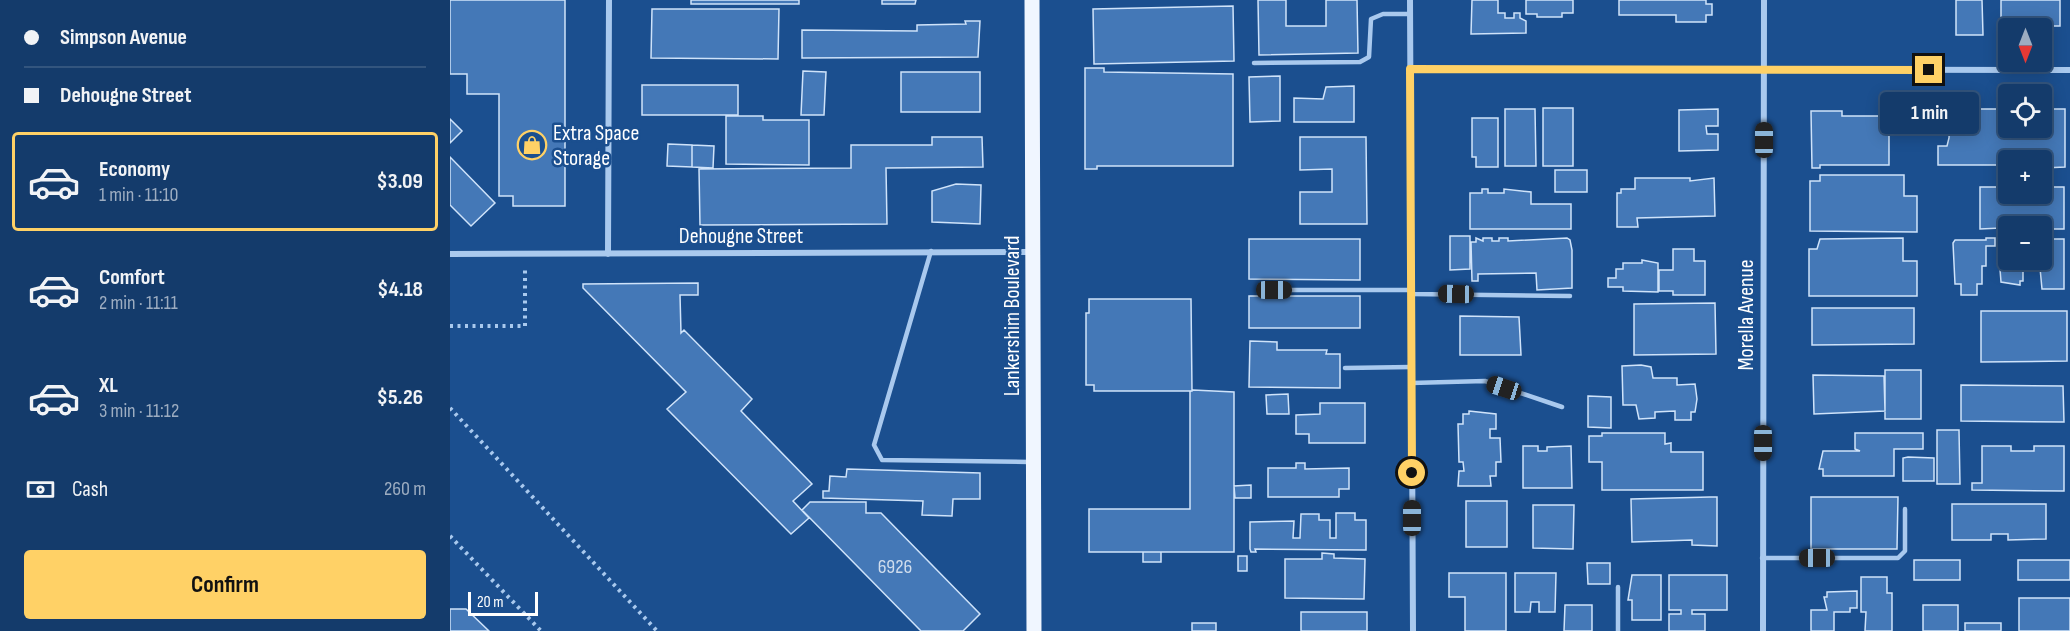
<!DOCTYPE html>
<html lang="en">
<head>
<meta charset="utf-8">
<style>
	:root { --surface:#143b6b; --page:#1d4271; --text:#f1f3f6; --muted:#9dadc1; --line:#33557e; --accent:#ffd166 }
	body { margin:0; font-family:"Sofia Sans Condensed",sans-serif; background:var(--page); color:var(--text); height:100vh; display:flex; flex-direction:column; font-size:22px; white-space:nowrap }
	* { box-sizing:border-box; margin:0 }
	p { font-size:20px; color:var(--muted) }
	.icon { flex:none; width:33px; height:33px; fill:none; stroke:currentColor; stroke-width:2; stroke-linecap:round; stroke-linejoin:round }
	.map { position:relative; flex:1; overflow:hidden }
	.drawer { display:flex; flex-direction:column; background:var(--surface); width:450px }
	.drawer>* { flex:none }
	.hud { display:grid; align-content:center; height:132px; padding:0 24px; background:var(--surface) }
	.needle { width:39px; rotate:180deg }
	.buttons { position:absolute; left:1548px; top:18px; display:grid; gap:12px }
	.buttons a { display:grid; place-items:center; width:54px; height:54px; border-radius:6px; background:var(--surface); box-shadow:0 3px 15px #0003,0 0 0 2px var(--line); font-size:30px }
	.scale { position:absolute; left:18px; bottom:15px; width:70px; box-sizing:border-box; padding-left:6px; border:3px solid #fff; border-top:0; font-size:16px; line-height:21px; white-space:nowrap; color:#fff; -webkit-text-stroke:4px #1b4f8f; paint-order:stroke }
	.end { position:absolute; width:27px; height:27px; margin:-14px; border:8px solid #ffd166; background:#111; box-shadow:0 0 0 3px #111 }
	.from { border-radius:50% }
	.bubble { position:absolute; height:42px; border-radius:6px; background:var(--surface); box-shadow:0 3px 15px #0003,0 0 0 2px var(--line); font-size:20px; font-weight:700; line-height:42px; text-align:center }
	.car { position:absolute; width:18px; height:36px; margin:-18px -9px; border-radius:8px; box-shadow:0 0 4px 2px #0007; background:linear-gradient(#222 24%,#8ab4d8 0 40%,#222 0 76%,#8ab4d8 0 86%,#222 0) }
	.hud b { display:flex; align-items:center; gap:21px; height:57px; font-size:22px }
	.hud b+b { border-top:2px solid var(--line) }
	.hud i { width:15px; height:15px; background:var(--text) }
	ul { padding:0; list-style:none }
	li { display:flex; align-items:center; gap:18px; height:99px; margin:0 12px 9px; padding:0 12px; border:3px solid transparent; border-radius:6px }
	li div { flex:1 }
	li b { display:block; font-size:22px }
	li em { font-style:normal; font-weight:700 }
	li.selected { border-color:var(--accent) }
	li>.icon { width:54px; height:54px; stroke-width:1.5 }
	.pay { display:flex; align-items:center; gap:15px; height:66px; padding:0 24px; font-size:22px }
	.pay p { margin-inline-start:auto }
	.button { display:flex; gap:12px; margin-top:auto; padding:12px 24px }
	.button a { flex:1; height:69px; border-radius:6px; background:var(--accent); color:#111; font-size:24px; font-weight:700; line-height:69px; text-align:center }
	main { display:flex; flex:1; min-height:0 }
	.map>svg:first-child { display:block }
</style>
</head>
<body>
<main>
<section class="drawer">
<div class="hud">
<b><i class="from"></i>Simpson Avenue</b>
<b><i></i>Dehougne Street</b>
</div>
<ul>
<li class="selected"><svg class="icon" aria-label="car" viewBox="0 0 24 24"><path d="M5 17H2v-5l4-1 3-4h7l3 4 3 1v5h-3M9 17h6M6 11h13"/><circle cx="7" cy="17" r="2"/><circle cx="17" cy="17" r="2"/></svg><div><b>Economy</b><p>1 min · 11:10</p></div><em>$3.09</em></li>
<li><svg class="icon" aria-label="car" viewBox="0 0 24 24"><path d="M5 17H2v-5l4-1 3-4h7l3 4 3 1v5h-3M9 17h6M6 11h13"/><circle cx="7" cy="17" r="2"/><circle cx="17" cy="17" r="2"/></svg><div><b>Comfort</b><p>2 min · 11:11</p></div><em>$4.18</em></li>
<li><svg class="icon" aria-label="car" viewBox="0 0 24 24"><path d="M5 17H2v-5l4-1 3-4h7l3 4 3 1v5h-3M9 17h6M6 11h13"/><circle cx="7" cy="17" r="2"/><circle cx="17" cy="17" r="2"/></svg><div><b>XL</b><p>3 min · 11:12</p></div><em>$5.26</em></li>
</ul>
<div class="pay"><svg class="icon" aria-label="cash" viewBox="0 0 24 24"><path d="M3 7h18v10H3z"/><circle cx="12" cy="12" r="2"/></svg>Cash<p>260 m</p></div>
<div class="button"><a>Confirm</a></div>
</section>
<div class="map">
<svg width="1620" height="631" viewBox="0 0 1620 631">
	<rect width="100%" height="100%" fill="#1b4f8f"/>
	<path fill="#4478b7" stroke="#cfe3fa" stroke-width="1.5" d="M0,0H115V206H63V196H49V94H17V74H0Z
		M241,0H349V4H241Z
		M432,0H466L465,4H432Z
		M808,0H836V26H876V0H907L908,53L809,55Z
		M1022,0H1048V13H1055V18H1064V13H1070V18L1076,21V33L1021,34Z
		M1076,0H1123V13H1112V17H1087V14H1076Z
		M1169,0H1256V4H1262V15H1256V22H1226V15H1169Z
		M1506,0H1532L1533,35H1506Z
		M1551,0H1610V26H1551Z
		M783,6L784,61L644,64L643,9Z
		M202,9H329L328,59L201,58Z
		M515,21H530L528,57L352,58V30L467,31V25L516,24Z
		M635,68H654V72L783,74V166H647V169H635Z
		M353,71L376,72L374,115H351Z
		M451,72H530V112H451Z
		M830,76V121L800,122L799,77Z
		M192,85H288V115H192Z
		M904,86V122H844V98L873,99L876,87Z
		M1093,108H1123V166H1093Z
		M1055,109H1085L1086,166H1055Z
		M1268,109V126H1256L1257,134H1268V150L1229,151V110Z
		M1501,109H1558V128H1592V109H1615V167L1593,168L1592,160H1558V168L1556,165H1488V146H1497L1499,138Z
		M1361,111H1392V116H1439V165H1370V168H1362Z
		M276,116H313V120H359V165L276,164Z
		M1022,118H1048V167H1026V157H1022Z
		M0,119L12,131L0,143Z
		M482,137H532L533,167L436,168L437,224L250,225L249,169L401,168V145H482Z
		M850,137H916L917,224H850V192H882V169L850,170Z
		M218,144L242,145V167L217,166Z
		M242,145L264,146L263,168L242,167Z
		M0,157L45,203L21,226L0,205Z
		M1105,170H1137V192H1105Z
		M1370,175H1454V196H1467V232L1360,231V181H1370Z
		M1185,178H1240V181L1264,178L1265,216L1187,218L1188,227H1167V193H1171V189H1185Z
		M506,184L531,185L530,224L482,222V191Z
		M1530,187H1558V194H1592V187H1614V229H1592V226L1530,229Z
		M1032,189H1038V193H1054V189L1081,192V204H1121V229H1020V193H1032Z
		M1000,236H1020V269L1000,270Z
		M1026,238L1033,241V238H1042V241H1049V238H1058V241L1117,238L1120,240L1122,250V288L1087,290L1086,273L1028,274V281H1022L1021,242H1026Z
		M1453,238V261H1467V296H1359V249H1367L1370,239Z
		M1536,238H1545V246H1536V266H1532V284H1527V295H1511V284H1505L1503,243L1505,240H1536Z
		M799,239H910V280L799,279Z
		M1552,239H1558V260H1592V239H1614V289H1592L1590,268H1584V262H1573V281H1570V285L1551,282L1549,256H1552Z
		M1223,249H1244V261H1255V295H1223V291H1209V270H1223Z
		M1192,260L1208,263V292L1173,291V287H1158V278H1166V269H1173V263H1192Z
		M248,283V295H230L231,333L234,330L302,399L291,411L362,484L343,501L359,518L341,534L217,409L236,392L133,288V284Z
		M799,296H910V328H799Z
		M639,299H741L742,391H644V385H636V313H639Z
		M1265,303L1266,354L1184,355V304Z
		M1362,308H1464V344L1362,345Z
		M1531,311H1617V361L1531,362Z
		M1010,316L1069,317L1071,355H1010Z
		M800,341L827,342V350H877L876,354H890V388L799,387Z
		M1191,365L1201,367L1203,378H1227V385L1245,384L1247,399L1245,412H1241V420H1225V411L1205,412V418L1189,419L1186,405H1173L1172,366Z
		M1435,370H1471V419H1435Z
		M1363,375L1434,376L1435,411L1364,414Z
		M1511,385L1613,386L1614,422L1511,421Z
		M743,390L784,392V552H639V509H740V392Z
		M838,394L839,414H817L816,395Z
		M1138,396L1161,397V428L1138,427Z
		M870,403H915V443H859V434H846V415L870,414Z
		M1019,411L1046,414V429H1040V438H1050L1051,462H1046V476H1040L1041,486H1008L1009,471H1014L1013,462H1009L1008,424H1013V414H1019Z
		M1487,430H1509L1510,484H1487Z
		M1152,433H1215V444L1221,443V452H1253V490H1152V462H1139V436H1152Z
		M1405,433H1473V449H1444V476H1373V469H1369L1373,451H1410L1405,449Z
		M1073,446H1088V451H1097V447L1121,446L1122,488H1073Z
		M1532,446H1561V451H1584V446H1614V491L1522,490V483H1532Z
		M1458,457L1484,458V481H1453V458Z
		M846,463H855V469L899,468V489H889V497H818V468H846Z
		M397,469L530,473V499H503L502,516L472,515L473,501L373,498V491H379L380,476L396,477Z
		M801,485V498H785L784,486Z
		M1260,497H1267V546L1242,545V540L1182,542L1181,499Z
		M1361,497H1448L1447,549H1361Z
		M1016,501H1057V547H1016Z
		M360,502H416V513H431L530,614L513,631H471L352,510Z
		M1502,504H1596V539L1558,540V534H1541V540H1502Z
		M1083,505H1124L1123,549L1083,548Z
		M886,513H905V520H916V550L805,549L806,552H801L800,549V522L844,521L843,538H850L851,514H869V520H880V538H886Z
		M693,552H711V562H693Z
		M872,553L884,554V558L915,559L914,599L835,598V559H872Z
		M788,556H797V571H788Z
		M1464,560H1510V580H1464Z
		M1568,560H1620V580H1568Z
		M1137,563H1160V584H1138Z
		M999,573H1056V631H1015V597H999Z
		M1065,573H1106L1105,612H1089V602H1081L1080,612H1065Z
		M1182,575H1211V620H1182V600H1178Z
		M1219,575H1277V610H1242V614H1255V631H1219V614H1231V610H1219Z
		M1411,577H1437V593H1442V631H1415L1416,612H1411Z
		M1407,591V608H1400V612H1384V631H1361V610H1377L1374,597H1377V592Z
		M1569,598H1620V631H1569Z
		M1115,605H1142V631H1114Z
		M1473,605H1508V631H1473Z
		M0,609H16L39,631H0Z
		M851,612H917V631H851Z
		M742,623H766V631H742Z
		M1515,623H1551V631H1515Z"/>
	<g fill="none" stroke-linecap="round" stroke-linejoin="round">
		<path stroke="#a9c9ee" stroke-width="4" stroke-dasharray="3 4.5" stroke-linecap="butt" d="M0,326H75V267
			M0,408L207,631
			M0,536L91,631"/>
		<path stroke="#a9c9ee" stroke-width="4.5" d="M804,63L910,62L919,57L921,19L933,14H960
			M481,251L424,445L432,460L579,462
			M824,290H961
			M961,294L1120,296
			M895,368L961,367
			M961,383L1035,381L1112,407
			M1312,558H1448L1455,551V509
			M1168,587V631"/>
		<path stroke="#a9c9ee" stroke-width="6" d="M960,0L963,631
			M960,69L1620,70
			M0,254L581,252
			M158,254L159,0
			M1313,631L1314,0"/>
		<path stroke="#f0f6ff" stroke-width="15" d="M582,0L584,631"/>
	</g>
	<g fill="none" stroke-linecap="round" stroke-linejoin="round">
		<path stroke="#ffd166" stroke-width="8" d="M962,473L960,69L1479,70"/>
	</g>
	<defs>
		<g id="shop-ring" transform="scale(1.5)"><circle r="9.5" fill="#1b4f8f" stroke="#ffd166" stroke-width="1.5"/><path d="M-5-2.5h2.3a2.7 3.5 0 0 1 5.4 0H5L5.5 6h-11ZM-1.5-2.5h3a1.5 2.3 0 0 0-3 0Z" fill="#ffd166"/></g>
	</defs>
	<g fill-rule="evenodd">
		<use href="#shop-ring" x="82" y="145"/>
	</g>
	<g text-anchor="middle" stroke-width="5" stroke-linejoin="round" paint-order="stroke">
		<g font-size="20" fill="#d0dded">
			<text x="445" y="573">6926</text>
		</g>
		<g font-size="22" fill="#fff" stroke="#1b4f8f" text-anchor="start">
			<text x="103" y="140">Extra Space<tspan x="103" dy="25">Storage</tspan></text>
		</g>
		<g font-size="22" fill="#fff" stroke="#1b4f8f">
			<text x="291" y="243">Dehougne Street</text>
			<text transform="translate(1295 315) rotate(-90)" y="8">Morella Avenue</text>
			<text transform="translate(561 316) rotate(-90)" y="8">Lankershim Boulevard</text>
		</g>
	</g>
</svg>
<div class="buttons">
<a><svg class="needle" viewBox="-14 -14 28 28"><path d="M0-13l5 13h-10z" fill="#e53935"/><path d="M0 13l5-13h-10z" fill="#9dadc1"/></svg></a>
<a><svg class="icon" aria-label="locate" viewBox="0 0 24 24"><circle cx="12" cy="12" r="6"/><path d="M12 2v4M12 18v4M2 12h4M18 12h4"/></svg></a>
<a>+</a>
<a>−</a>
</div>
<div class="scale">20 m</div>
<i class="end from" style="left:962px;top:473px"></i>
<i class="end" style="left:1479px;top:70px"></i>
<div class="bubble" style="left:1430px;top:92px;width:99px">1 min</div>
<i class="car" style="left:1314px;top:140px;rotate:0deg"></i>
<i class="car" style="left:824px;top:290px;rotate:90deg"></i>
<i class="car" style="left:1006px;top:294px;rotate:271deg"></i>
<i class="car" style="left:1054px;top:388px;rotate:288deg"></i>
<i class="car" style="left:1313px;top:443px;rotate:180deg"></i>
<i class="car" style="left:962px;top:518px;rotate:0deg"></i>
<i class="car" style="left:1367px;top:558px;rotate:270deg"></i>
</div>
</main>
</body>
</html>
